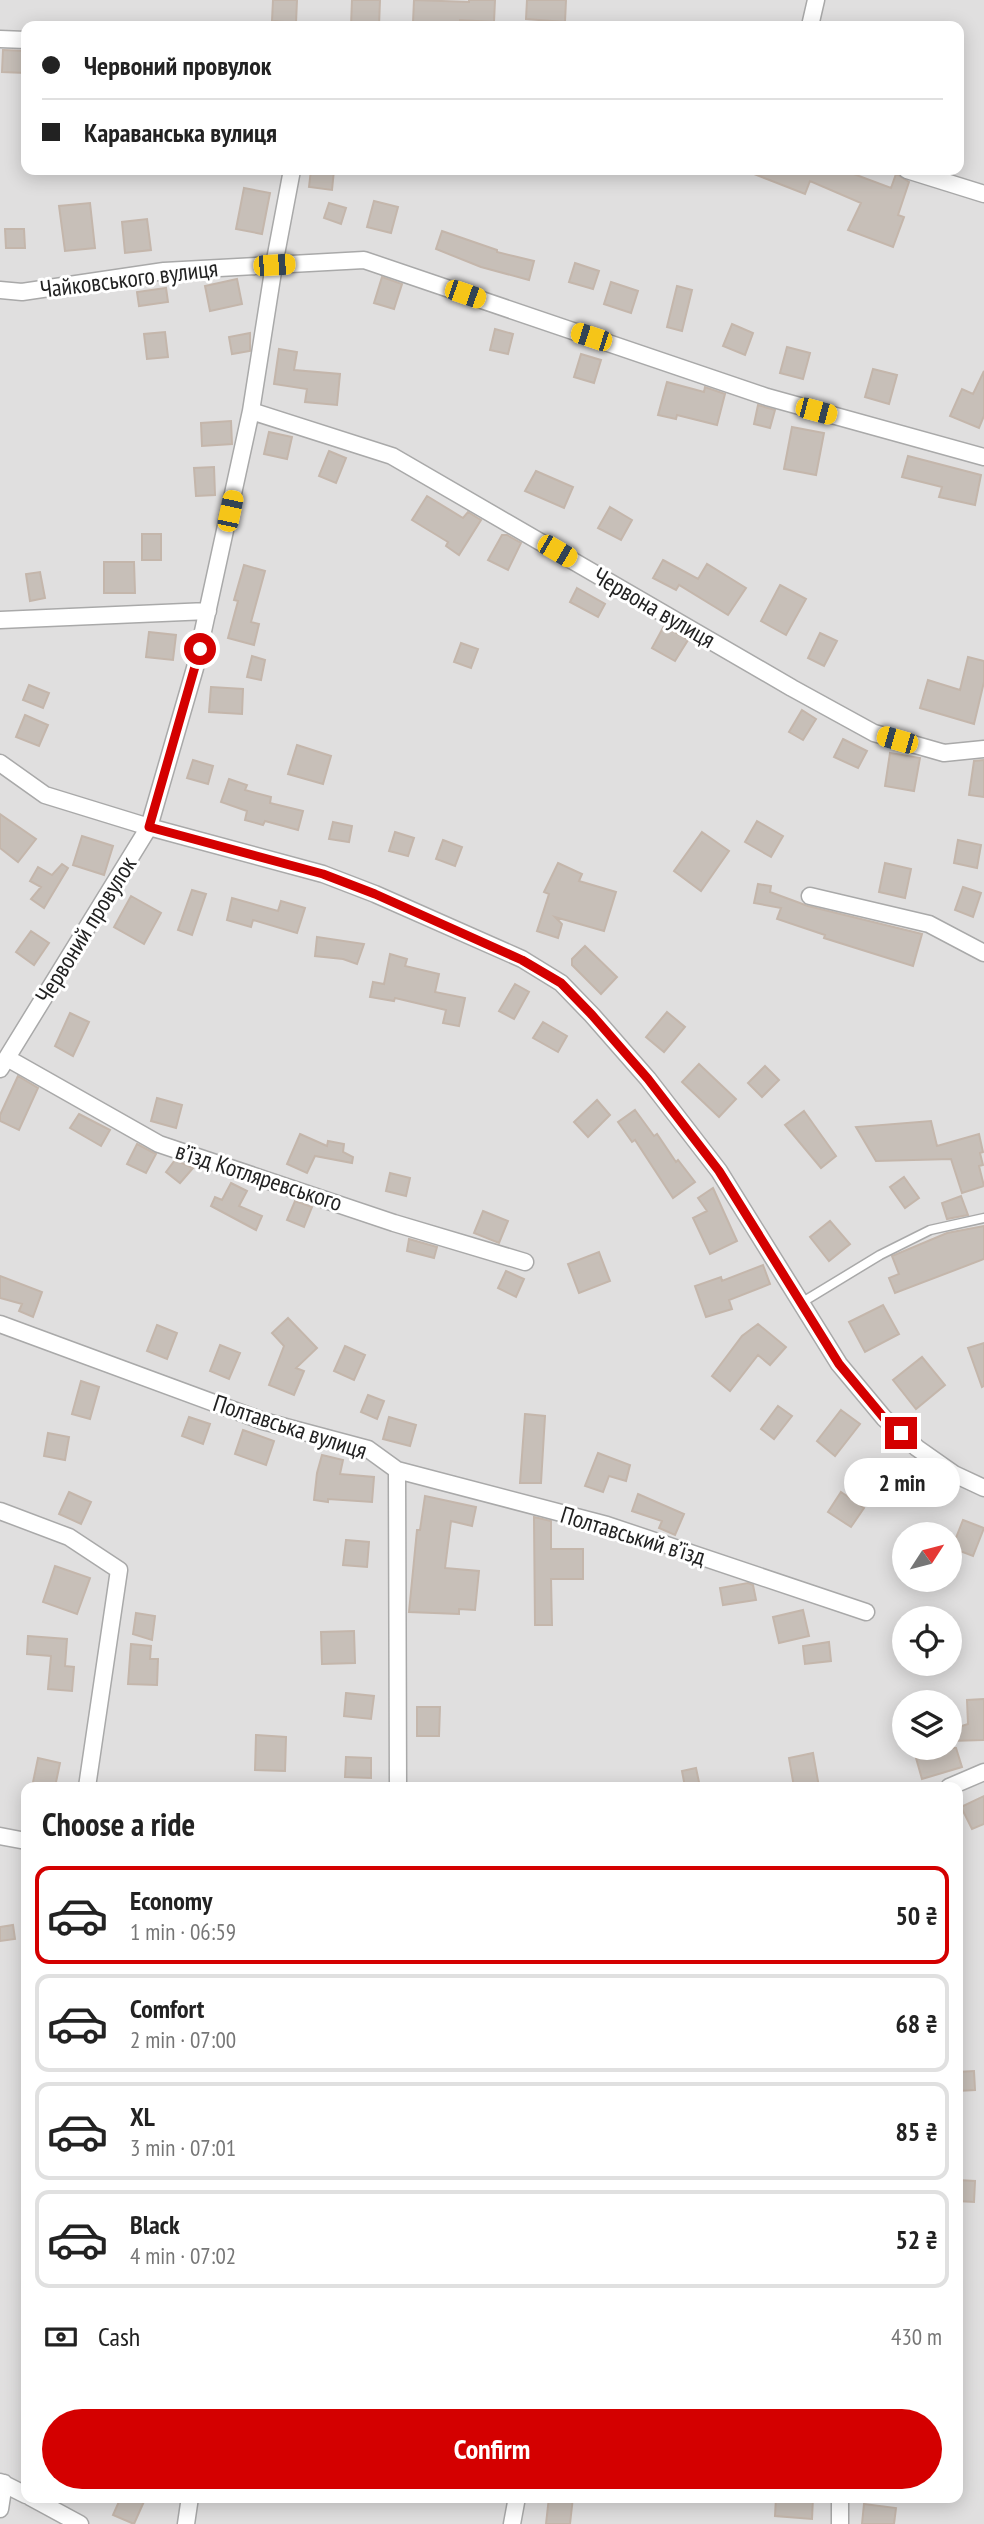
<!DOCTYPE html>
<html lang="en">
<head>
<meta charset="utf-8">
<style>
	:root { --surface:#fff; --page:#f2f2f2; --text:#222; --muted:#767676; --line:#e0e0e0; --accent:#d40000 }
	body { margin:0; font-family:"PT Sans Narrow",sans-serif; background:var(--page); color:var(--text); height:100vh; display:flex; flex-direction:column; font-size:26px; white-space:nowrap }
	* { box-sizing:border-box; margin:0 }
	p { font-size:23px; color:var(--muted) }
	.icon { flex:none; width:38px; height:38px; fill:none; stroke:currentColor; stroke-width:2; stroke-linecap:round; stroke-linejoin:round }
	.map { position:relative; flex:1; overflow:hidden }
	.drawer { position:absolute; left:21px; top:1782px; width:942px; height:721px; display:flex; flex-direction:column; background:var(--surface); border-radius:14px; box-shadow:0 4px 18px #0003 }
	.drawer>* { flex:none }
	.guide { position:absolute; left:21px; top:21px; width:943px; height:154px; border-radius:14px; box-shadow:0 4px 18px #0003; display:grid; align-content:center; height:154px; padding:0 21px; background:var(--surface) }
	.needle { width:46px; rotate:54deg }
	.fabs { position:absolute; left:892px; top:1522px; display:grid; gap:14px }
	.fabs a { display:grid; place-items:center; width:70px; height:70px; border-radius:50%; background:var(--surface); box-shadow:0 4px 18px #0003; font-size:35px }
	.end { position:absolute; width:32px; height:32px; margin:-16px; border:9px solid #d40000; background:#fff; box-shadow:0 0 0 4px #fff }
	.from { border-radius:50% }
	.bubble { position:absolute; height:49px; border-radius:24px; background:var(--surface); box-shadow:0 4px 18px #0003; font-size:23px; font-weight:800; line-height:49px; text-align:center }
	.car { position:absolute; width:21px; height:42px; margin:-21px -10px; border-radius:9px; box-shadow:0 0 5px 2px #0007; background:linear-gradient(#f5c518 24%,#345 0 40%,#f5c518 0 76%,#345 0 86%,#f5c518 0) }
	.guide b { display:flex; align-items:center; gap:24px; height:66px; font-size:26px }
	.guide b+b { border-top:2px solid var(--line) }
	.guide i { width:18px; height:18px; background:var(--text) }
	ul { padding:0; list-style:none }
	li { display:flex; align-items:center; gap:21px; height:98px; margin:0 14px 10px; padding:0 7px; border:4px solid var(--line); border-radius:14px }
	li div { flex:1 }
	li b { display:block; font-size:26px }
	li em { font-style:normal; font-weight:800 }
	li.active { border-color:var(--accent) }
	li>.icon { width:63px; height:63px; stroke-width:1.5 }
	h2 { padding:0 21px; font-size:32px; line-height:84px }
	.pay { display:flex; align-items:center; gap:18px; height:77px; padding:0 21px; font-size:26px }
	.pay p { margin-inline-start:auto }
	.action { display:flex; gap:14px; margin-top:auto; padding:14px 21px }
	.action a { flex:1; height:80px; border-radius:42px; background:var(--accent); color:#fff; font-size:28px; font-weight:800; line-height:80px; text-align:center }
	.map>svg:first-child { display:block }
</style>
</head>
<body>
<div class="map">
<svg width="984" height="2524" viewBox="0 0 984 2524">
	<rect width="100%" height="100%" fill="#f2efe9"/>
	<path fill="#e0dfdf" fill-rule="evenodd" d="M0,0H984V2524H0ZM26,26H959V170H26ZM905,1535H950V1580H905ZM905,1619H950V1664H905ZM905,1703H950V1748H905ZM26,1787H957V2497H26Z"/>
	<path fill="#c7bfb8" stroke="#c4b6ab" stroke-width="2" d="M273,0H297L296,23L272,21Z
		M352,0H380L379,26H351Z
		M414,0L469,2V0H495L494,22L460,20V26L413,23Z
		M527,0H566L565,22L526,19Z
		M3,50L26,51V73L2,72Z
		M311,170H334L332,190L309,187Z
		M744,170H843L891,188L896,174L898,175L909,182L898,215L904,217L893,247L848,230L861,203L810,181L805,194Z
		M244,188L270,193L262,234L236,229Z
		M374,201L398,207L391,233L367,227Z
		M90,203L95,248L65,251L59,206Z
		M329,203L346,208L341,224L324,218Z
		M147,219L151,250L125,253L122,222Z
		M5,229H24L25,248H6Z
		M442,231L497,250V252L534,261L529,280L481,267L436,249Z
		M575,263L599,271L593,289L569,282Z
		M382,277L402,284L394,309L374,303Z
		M237,279L242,304L210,311L205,286Z
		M611,282L638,291L631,313L604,304Z
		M677,286L692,290L682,331L667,327Z
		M166,288L168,302L139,306L137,292Z
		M732,324L753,333L745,355L723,346Z
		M495,329L513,334L508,354L490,350Z
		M165,332L168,357L147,359L144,334Z
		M250,333V351L232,354L229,337Z
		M787,347L810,353L803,379L780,373Z
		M279,349L297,352L294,370L340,374L337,405L305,402L307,389L274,384Z
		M581,354L601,360L594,383L574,377Z
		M873,369L897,375L889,404L865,397Z
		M984,371V416L979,428L950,416L962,389L973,394Z
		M667,382L704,392L705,387L725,394L717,425L677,415L676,419L658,415Z
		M758,405L775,410L770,428L754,424Z
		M231,421L232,444L202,446L201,423Z
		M792,427L824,433L816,475L784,469Z
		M269,432L292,437L287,459L264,454Z
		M329,451L346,458L336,483L319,476Z
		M908,456L981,475L975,505L939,497L942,487L902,477Z
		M214,467L215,495L196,496L194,468Z
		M536,471L573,487L564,508L525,491Z
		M427,496L463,518L468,512L481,520L459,555L446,546L448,542L412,520Z
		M610,507L632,520L621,540L598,528Z
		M142,534H161V560H142Z
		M502,535H507L521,543L508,570L488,560Z
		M663,560L698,579L707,564L746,588L728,615L679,585L676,590L653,578Z
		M104,562H134L135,593H104Z
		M244,565L265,571L251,622L259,624L254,645L228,638L238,601L234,600Z
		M40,572L45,598L30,601L26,574Z
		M780,585L806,599L786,635L761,621Z
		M577,588L605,604L598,617L570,602Z
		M664,626L688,640L675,661L652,648Z
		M149,632L176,635L173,660L146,657Z
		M820,633L837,641L824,666L808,658Z
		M461,643L478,649L471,668L454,662Z
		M252,656L265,660L261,680L247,677Z
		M968,657L984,661V682L974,724L920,708L928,680L960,690Z
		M29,685L49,693L43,708L23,700Z
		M211,687L243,689L242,714L209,712Z
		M802,710L816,719L803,740L789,732Z
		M25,715L48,725L39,746L16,737Z
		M843,739L867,751L858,768L834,757Z
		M297,745L331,756L323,784L288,774Z
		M890,753L920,758L914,791L885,786Z
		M193,760L213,766L208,784L187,778Z
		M984,760V797L969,795L974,761Z
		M229,779L247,785L245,790L271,797L270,803L303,811L298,830L265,821L263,825L245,820L247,811L221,802Z
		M0,814L36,839L18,862L0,848Z
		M757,821L783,836L771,857L745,842Z
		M333,822L352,826L349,842L329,839Z
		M395,832L414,838L408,856L389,851Z
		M702,832L729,851L701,891L674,871Z
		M82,836L113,846L104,875L73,865Z
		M443,840L462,847L455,866L436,859Z
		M958,840L981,845L977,868L954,863Z
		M558,863L582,874L579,881L616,892L604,931L555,917L562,924L558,938L537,931L549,894L544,892Z
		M885,863L911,869L905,898L879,892Z
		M62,864L68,868L44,908L31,899L41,887L30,881L38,867L52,875Z
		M758,884L771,886L770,892L808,906L922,934L913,966L824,938L825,935L777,919L781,908L754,903Z
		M963,887L981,893L973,917L955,910Z
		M192,890L206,894L192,935L178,930Z
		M131,896L161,913L144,944L114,927Z
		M232,898L278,911L281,901L305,908L297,933L253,920L251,927L227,920Z
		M31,931L49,943L34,965L16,952Z
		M317,937L364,944L357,964L343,959L315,956Z
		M585,946L617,977L601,994L572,965V959Z
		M390,954L407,959L405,966L439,974L435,992L465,998L459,1026L443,1023L446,1010L395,998L394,1001L370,997L373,982L384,984Z
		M515,984L529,992L514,1019L499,1011Z
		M667,1012L685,1027L664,1052L646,1037Z
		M70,1013L89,1022L73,1056L55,1046Z
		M543,1022L567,1036L558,1052L533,1038Z
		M699,1064L736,1099L719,1117L682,1082Z
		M765,1066L779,1080L762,1097L748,1083Z
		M18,1076L38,1088L19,1130L0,1121V1115Z
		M157,1098L182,1105L176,1128L151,1121Z
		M597,1100L610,1115L588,1137L574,1122Z
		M635,1110L654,1136L657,1134L676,1162L678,1160L695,1182L673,1198L635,1140L632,1142L618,1122Z
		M804,1111L836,1156L821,1168L785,1125Z
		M79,1114L110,1130L101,1146L70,1128Z
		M931,1121L937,1146L979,1134L983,1152L980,1153L983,1165L979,1166L984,1186L962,1193L951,1159L876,1161L856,1127Z
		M300,1134L327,1146L328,1141L344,1144L343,1152L353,1157L352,1163L315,1156L307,1173L287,1164Z
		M137,1144L156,1154L146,1173L127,1164Z
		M175,1160L193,1168L180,1183L166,1172Z
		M390,1173L410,1178L406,1196L386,1191Z
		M904,1177L919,1198L905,1208L890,1187Z
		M231,1183L247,1191L239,1206L262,1216L256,1230L211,1206L215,1197L222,1200Z
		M713,1188L737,1241L710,1254L693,1218L707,1211L698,1198Z
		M961,1196L968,1215L947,1219L942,1203Z
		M295,1201L312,1207L304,1227L287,1220Z
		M483,1211L508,1221L499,1243L474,1233Z
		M830,1221L850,1244L829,1261L810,1237Z
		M984,1226V1259L895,1293L889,1278L899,1274L892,1256L947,1233Z
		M409,1239L437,1247L434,1258L407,1251Z
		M599,1252L610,1281L579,1293L568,1264Z
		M763,1265L770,1284L729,1300L732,1309L706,1317L695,1286L721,1277L722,1281Z
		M506,1271L524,1279L516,1297L498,1288Z
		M0,1276L42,1292L33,1317L19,1311L22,1304L0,1298Z
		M883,1305L899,1334L865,1352L849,1322Z
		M288,1318L317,1348L296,1368L304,1371L294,1395L269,1385L284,1346L272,1333Z
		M758,1324L786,1347L770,1365L758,1355L730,1391L712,1376L742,1336Z
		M157,1325L177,1333L167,1359L147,1351Z
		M984,1343V1386L982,1387L968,1348Z
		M220,1345L240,1353L229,1379L210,1371Z
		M345,1346L365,1355L354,1380L334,1371Z
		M922,1357L945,1385L916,1409L893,1380Z
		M81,1381L99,1387L90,1419L72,1414Z
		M368,1395L384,1401L377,1419L361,1412Z
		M778,1406L792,1416L774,1439L761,1429Z
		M841,1410L860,1424L835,1456L817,1441Z
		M525,1414L545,1416L541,1483H520Z
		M189,1417L210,1424L203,1444L182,1436Z
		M389,1417L416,1425L410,1446L383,1439Z
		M243,1430L274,1441L266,1465L235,1454Z
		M48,1433L69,1437L65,1460L44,1456Z
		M598,1453L630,1465L626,1481L609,1476L603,1492L585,1486Z
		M322,1455L343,1460L340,1474L374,1477L372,1502L328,1499V1502L314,1500L317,1473Z
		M906,1474L923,1482L914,1502L897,1495Z
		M69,1492L91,1502L81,1524L59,1514Z
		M841,1492L864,1508L851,1527L828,1512Z
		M638,1494L684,1514L675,1535L659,1528L662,1521L632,1511Z
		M425,1496L476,1507L472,1526L451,1521L445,1568L479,1571L475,1610L459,1609V1614L409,1612L417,1530H420Z
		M534,1517L551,1521V1549H583V1579H551L552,1625H535Z
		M963,1520L984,1528L973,1556L952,1548Z
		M346,1540L369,1542L367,1567L343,1565Z
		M55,1566L90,1578L77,1614L43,1602Z
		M748,1583L753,1585L756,1600L723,1605L720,1588Z
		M803,1610L809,1636L779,1643L773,1617Z
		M136,1613L155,1616L152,1640L133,1634Z
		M354,1631L355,1663L322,1664L321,1632Z
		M28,1636L67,1639L65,1666L74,1667L72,1691L48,1689L51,1656L27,1654Z
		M829,1642L831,1661L805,1664L803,1646Z
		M131,1644L151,1646L150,1659H158L157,1685L128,1684Z
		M346,1693L374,1696L371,1719L344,1716Z
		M984,1699V1740L950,1741V1730L968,1724L967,1700Z
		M417,1707H440L439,1736H417Z
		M256,1735L286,1737L285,1771L255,1770Z
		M923,1748H956L962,1767L922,1779L914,1751Z
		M813,1753L819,1787H794L789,1758Z
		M346,1757L371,1758V1778L345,1777Z
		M38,1758L60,1763L55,1787H32Z
		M696,1768L700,1787H685L682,1771Z
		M984,1796V1824L972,1829L961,1807Z
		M13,1925L15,1939L0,1941V1927Z
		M974,2071L975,2090L957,2091V2072Z
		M957,2180L975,2181L974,2202L957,2201Z
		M121,2497H146L134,2524L113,2515Z
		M549,2497H573L570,2524H546Z
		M776,2497H813L812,2519L775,2516Z
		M864,2504L896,2508L894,2524H862Z"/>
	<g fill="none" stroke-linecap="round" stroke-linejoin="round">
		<g stroke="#a9a9a9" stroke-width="11">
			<path id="lane" d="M801,1303L880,1255L930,1230L984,1218"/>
		</g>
		<g stroke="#a9a9a9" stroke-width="19">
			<path id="street" d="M810,26L816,0
				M0,39L26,40
				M907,170L984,194
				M0,290L22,292L164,271L364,260L767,397L984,457
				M251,411L392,456L792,688L874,733L944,753L984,749
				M0,620L208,611
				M0,763L45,795L149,827L323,874L375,894L522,959L561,983L592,1015L648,1079L719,1171L839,1364L884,1418L917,1448L954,1474L984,1488
				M810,896L929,924L984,953
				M7,1058L159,1144L394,1223L525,1262
				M0,1069L149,827L195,668L251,411L274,265L292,170
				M0,1324L263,1421L368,1449L397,1470L398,1787
				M397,1470L607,1525L866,1612
				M0,1511L69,1537L119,1570L87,1787
				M949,1787L984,1772
				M0,1836L26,1841
				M0,2482L26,2495
				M30,2497L80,2524
				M840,2497V2524
				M0,2509L4,2483
				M186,2524L190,2497
				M512,2524L517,2497"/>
		</g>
		<use href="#lane" stroke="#fff" stroke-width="8"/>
		<use href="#street" stroke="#fff" stroke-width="16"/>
	</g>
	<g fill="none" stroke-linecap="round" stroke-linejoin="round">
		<path stroke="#d40000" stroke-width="9" d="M200,649L149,827L323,874L375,894L522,960L561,983L592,1015L648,1079L719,1171L839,1364L884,1418L901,1433"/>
	</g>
	<g text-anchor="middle" stroke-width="6" stroke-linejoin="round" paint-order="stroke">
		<g font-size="24" fill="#222" stroke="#fff">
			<text transform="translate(129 279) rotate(-7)" y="8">Чайковського вулиця</text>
			<text transform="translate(654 608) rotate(30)" y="8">Червона вулиця</text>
			<text transform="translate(86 930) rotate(-58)" y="8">Червоний провулок</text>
			<text transform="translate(259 1177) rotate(18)" y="8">в’їзд Котляревського</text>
			<text transform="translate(290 1427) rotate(18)" y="8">Полтавська вулиця</text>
			<text transform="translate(633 1536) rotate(17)" y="8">Полтавський в’їзд</text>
		</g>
	</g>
</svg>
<div class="fabs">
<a><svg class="needle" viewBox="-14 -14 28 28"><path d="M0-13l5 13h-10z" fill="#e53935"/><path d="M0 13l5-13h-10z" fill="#767676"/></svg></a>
<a><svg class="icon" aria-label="locate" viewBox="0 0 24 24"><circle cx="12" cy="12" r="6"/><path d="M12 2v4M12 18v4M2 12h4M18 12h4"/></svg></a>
<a><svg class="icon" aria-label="layers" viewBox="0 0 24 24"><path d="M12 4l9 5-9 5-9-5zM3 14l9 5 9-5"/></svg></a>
</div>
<i class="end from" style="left:200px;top:649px"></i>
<i class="end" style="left:901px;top:1433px"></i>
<div class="bubble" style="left:844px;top:1458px;width:116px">2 min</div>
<i class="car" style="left:274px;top:265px;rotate:86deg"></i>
<i class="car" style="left:465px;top:294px;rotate:109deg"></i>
<i class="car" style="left:591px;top:337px;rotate:288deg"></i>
<i class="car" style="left:816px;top:411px;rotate:105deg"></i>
<i class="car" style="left:230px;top:511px;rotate:12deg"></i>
<i class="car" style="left:557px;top:551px;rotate:120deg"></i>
<i class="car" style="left:897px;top:740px;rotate:286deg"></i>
<div class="guide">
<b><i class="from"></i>Червоний провулок</b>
<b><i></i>Караванська вулиця</b>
</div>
<section class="drawer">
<h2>Choose a ride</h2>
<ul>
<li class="active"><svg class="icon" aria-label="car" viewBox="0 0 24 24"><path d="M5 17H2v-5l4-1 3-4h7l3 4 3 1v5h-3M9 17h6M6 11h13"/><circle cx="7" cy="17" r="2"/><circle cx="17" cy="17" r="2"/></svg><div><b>Economy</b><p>1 min · 06:59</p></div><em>50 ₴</em></li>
<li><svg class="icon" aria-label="car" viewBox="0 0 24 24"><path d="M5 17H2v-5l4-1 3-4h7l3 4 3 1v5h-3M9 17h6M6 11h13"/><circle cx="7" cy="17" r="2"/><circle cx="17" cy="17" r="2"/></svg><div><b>Comfort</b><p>2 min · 07:00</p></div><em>68 ₴</em></li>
<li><svg class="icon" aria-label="car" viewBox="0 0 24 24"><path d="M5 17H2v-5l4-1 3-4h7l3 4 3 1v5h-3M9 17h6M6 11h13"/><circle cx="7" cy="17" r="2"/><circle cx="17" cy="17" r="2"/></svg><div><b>XL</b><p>3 min · 07:01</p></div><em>85 ₴</em></li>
<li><svg class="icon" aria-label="car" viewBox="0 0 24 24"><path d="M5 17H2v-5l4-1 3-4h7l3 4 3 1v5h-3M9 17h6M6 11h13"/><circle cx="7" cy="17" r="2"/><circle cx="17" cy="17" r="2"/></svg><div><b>Black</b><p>4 min · 07:02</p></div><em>52 ₴</em></li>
</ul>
<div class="pay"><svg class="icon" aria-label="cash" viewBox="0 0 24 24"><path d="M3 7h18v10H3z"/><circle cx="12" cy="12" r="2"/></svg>Cash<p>430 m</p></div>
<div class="action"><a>Confirm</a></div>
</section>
</div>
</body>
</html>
